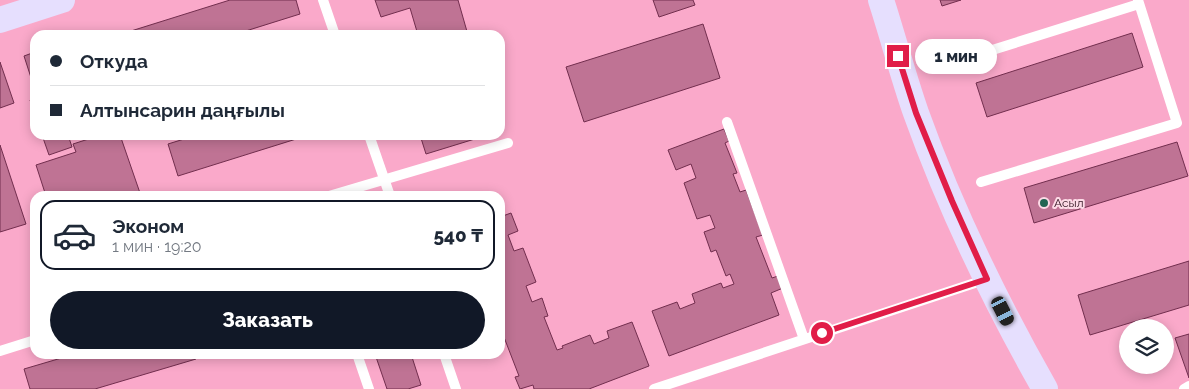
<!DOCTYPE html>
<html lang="ru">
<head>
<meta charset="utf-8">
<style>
	:root { --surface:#fff; --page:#f2f2f3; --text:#1f2937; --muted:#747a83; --line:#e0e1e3; --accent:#111827 }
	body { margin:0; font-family:Raleway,sans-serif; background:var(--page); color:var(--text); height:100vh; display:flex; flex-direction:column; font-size:19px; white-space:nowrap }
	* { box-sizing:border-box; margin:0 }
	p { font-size:16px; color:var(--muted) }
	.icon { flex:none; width:28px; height:28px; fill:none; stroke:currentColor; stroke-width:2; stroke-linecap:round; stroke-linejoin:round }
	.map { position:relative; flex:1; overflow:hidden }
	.side { position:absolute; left:30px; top:191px; width:475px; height:168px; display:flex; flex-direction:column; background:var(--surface); border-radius:15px; box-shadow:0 2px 12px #0003 }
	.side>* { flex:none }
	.hud { position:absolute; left:30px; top:30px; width:475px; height:110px; border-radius:15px; box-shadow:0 2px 12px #0003; display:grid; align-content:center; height:110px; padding:0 20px; background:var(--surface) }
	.controls { position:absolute; left:1119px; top:319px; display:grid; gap:10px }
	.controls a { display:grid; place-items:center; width:55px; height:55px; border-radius:50%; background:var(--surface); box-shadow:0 2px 12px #0003; font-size:25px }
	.end { position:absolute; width:22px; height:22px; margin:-11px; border:6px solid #e11d48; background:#fff; box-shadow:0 0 0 2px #fff }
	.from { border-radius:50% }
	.bubble { position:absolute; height:35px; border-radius:18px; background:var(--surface); box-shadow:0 2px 12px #0003; font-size:16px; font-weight:800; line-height:35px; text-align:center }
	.car { position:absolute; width:15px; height:30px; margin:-15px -8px; border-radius:6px; box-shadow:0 0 4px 1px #0007; background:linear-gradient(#222 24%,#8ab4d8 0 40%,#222 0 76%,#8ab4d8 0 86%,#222 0) }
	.hud b { display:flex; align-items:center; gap:18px; height:48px; font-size:19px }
	.hud b+b { border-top:1px solid var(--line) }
	.hud i { width:12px; height:12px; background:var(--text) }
	ul { padding:9px 0 0; list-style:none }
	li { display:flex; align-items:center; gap:15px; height:70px; margin:0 10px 8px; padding:0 10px; border:2px solid var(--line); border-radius:15px }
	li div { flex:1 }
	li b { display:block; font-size:19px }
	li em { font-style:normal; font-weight:800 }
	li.selected { border-color:var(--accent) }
	li>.icon { width:45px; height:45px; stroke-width:1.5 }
	.button { display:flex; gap:10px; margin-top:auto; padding:10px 20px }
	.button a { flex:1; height:58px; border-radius:30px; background:var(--accent); color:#fff; font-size:20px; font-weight:800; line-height:58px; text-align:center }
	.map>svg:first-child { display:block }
</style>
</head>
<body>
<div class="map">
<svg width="1189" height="389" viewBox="0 0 1189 389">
	<rect width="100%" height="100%" fill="#faa9ca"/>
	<path fill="#bf7394" stroke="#722e4e" d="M230,0H296L300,14L233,35H132L131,31Z
		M375,0H458L468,35H418L410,8L381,17Z
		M653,0H693L695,5L659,17Z
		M940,0H961L942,6Z
		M703,24L720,78L584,122L566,67Z
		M1132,33L1143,67L987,117L976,83Z
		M35,52V90L24,56Z
		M0,62L14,103L0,108Z
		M35,98V115L30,100Z
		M724,129L729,141L725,143L737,173L733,174L740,192L746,190L763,235L756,237L772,278L778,276L783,288L771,293L779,315L669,356L652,311L677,302L680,309L695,303L692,294L721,283L723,288L734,284L730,274L726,276L716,250L711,252L704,232L715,228L710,215L697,219L684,183L696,178L691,164L676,170L668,150Z
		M42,135H68L72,147L49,155Z
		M101,135H120L140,193L130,196H46L36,165L76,152L73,144Z
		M197,135H309L178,176L168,144Z
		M420,135H477L478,138L426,154Z
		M1177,142L1188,176L1034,223L1024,188Z
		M0,145L26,224L0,232Z
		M511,213L518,231L508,235L514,251L523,248L536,282L526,286L532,302L542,298L548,316L544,317L557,350L563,348L562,346L590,335L594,344L609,338L607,331L632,322L649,366L589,389H534L533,385L520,389L515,377L519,376L502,332L500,333V217Z
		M1189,261V305L1090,335L1078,295Z
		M1189,334V378L1175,338Z
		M75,354H194L196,359L95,389H30L24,369Z
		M375,354H411L421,385L408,389H387Z"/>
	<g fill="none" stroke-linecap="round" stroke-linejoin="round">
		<path stroke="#fff" stroke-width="10" d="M323,0L335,35
			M938,67L1139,4
			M727,122L804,339
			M369,135L390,196
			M981,182L1177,123L1138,0
			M329,196L508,143
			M0,351L35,340
			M357,354L369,389
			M444,354L456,389
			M654,389L987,279
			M1184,389L1189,386"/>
		<path stroke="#e6dffe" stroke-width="26" d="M881,0C893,37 903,76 916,113C950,208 995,301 1045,389
			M0,20L62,0"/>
	</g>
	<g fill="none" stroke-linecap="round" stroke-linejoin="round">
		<path stroke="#e11d48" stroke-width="6" d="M822,333L987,279L952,201L916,113L898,56"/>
	</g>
	<circle fill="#226453" stroke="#fddbe7" stroke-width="2" cx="1044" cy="203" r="5"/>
	<g text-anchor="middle" stroke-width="4" stroke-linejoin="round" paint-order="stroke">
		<g font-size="12" fill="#311421" stroke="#fddbe7" text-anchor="start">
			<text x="1054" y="207">Асыл</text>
		</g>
	</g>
</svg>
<div class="controls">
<a><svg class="icon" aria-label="layers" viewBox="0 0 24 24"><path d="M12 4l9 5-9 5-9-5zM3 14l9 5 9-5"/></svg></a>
</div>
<i class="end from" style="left:822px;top:333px"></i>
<i class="end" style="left:898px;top:56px"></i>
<div class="bubble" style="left:915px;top:39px;width:82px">1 мин</div>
<i class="car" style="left:1003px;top:311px;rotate:153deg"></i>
<div class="hud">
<b><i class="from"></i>Откуда</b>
<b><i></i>Алтынсарин даңғылы</b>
</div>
<section class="side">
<ul>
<li class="selected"><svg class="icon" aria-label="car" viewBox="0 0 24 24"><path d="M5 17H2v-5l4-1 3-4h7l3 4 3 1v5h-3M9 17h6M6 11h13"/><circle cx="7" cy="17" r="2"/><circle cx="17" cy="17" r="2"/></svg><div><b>Эконом</b><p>1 мин · 19:20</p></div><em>540 ₸</em></li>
</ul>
<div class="button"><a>Заказать</a></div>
</section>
</div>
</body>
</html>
